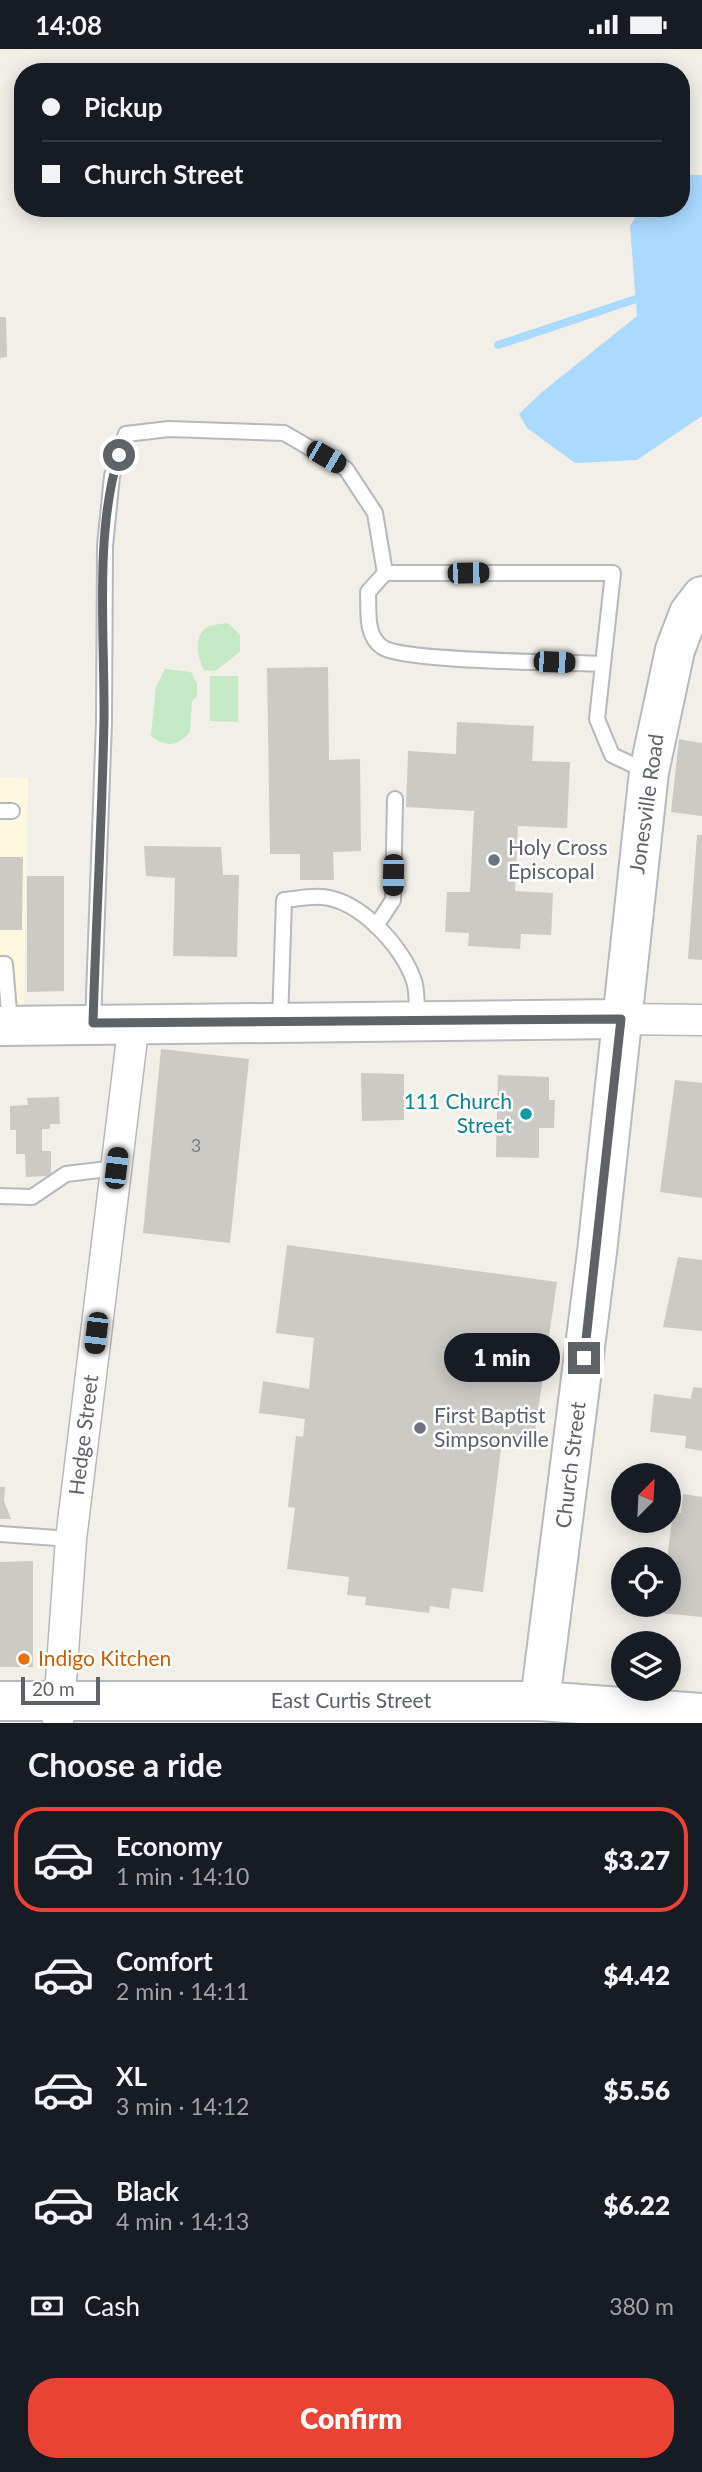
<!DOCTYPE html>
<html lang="en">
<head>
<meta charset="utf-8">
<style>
	:root { --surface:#171b24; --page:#20242c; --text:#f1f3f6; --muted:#9ea1a6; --line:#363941; --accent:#ea4335 }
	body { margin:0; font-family:Lato,sans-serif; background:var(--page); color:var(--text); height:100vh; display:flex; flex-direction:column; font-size:26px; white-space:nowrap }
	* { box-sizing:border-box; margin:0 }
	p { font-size:23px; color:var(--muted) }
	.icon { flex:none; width:38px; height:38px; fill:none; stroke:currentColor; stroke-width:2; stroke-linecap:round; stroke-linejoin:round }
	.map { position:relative; height:1674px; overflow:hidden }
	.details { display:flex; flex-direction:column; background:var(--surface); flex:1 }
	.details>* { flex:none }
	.hud { position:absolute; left:14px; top:14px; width:676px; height:154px; border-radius:28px; box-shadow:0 4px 18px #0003; display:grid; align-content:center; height:154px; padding:0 28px; background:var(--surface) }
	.needle { width:46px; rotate:24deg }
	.controls { position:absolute; left:611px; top:1414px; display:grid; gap:14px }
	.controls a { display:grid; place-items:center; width:70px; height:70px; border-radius:50%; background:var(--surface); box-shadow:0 4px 18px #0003; font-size:35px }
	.scale { position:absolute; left:21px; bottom:18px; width:79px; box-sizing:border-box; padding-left:7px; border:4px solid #5f6368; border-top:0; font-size:19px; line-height:24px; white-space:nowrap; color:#5f6368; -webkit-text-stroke:5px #fff; paint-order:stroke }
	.end { position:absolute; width:32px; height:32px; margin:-16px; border:9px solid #5f6368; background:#fff; box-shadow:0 0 0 4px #fff }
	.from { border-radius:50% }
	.bubble { position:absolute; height:49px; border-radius:24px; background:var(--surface); box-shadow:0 4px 18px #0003; font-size:23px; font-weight:800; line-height:49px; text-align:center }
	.car { position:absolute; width:21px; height:42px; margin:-21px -10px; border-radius:9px; box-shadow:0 0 5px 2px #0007; background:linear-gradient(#222 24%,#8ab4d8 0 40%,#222 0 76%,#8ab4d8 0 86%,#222 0) }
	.hud b { display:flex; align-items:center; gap:24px; height:66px; font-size:26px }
	.hud b+b { border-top:2px solid var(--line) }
	.hud i { width:18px; height:18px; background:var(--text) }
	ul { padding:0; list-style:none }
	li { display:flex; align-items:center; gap:21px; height:105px; margin:0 14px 10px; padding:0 14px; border:4px solid transparent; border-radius:28px }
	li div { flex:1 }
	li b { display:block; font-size:26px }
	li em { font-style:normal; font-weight:800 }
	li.selected { border-color:var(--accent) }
	li>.icon { width:63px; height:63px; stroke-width:1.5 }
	h2 { padding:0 28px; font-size:32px; line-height:84px }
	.pay { display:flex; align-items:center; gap:18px; height:77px; padding:0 28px; font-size:26px }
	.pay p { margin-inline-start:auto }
	.primary-button { display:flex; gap:14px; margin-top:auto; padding:14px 28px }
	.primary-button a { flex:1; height:80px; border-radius:28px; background:var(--accent); color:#fff; font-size:28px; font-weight:800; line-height:80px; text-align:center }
	.status { display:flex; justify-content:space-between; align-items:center; height:49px; padding:0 35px; background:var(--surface); direction:ltr }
	.status svg { height:19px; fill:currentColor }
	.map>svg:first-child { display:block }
</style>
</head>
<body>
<div class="status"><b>14:08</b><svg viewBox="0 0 49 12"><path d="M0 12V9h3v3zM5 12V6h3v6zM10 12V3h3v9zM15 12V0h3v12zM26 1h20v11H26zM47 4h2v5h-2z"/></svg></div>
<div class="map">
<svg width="702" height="1674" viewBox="0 0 702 1674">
	<rect width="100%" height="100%" fill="#f1efe8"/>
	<path fill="#fef7e0" d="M0,728L28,729L24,957L0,956Z"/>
	<path fill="#c5e8c5" d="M228,574L240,586V603L215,622L204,621C198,609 193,588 206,579C211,575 222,575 228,574Z
		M165,620L191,623L197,635V647L192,652L190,683C177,698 165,698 151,687L156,638Z
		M210,627H238V673L210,672Z"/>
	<path fill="#aadaff" d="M688,126H702V367L637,411L575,414L527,379L519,365L542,343L637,267L630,177L641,159H681V129Z"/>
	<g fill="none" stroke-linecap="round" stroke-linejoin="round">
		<path stroke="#aadaff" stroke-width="8" d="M498,296L645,247"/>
	</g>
	<path fill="#cccac5" d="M0,268H6L7,308L0,309Z
		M328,618L329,711L360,710L361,802L333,803L334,831H300V805H270L267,619Z
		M457,673L534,677L532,712L570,713L567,779L518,777L515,842L553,844L551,886L521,885L520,900L468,897L469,884L445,883L447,843H470L474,762L406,758L408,702L456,705Z
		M679,690L702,694V767L671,763Z
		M697,786H702V911L688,910Z
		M144,797L221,798L223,826H239L237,908L173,907L175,829L146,827Z
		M0,808H23L22,881H0Z
		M27,827H64V942L27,943Z
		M161,1000L249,1010L230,1194L143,1184Z
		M361,1024L404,1025V1071L362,1072Z
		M498,1026L549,1028V1051H555L554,1079H539V1109L496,1108Z
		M675,1031L702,1034V1149L660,1143Z
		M59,1048L60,1075H50V1080H42V1102H51V1127L26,1128L25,1105H16V1081H10V1057L28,1056L27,1049Z
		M287,1196L557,1233L533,1396L502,1392L483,1543L452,1539L449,1560L430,1557L429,1564L365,1556L366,1548L347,1546L349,1528L287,1520L295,1459L288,1458L296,1387L303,1388L305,1370L259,1364L263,1332L309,1340L314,1289L276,1284Z
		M678,1208L702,1211V1282L663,1278Z
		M693,1338L702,1339V1402L685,1399L686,1387L650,1383L654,1345L691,1350Z
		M0,1438H5L4,1452L11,1470H0Z
		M683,1445L702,1448V1568L660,1564L661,1556H668L667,1510L673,1463L681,1464Z
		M33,1512V1618H0V1513Z"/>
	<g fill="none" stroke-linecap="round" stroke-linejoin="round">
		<g stroke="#b5b8bc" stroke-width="18">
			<path id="lane" d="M603,615C568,613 402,613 382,598C365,586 369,562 368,543L385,524H613L597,670L612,706L648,723
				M0,762H12
				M376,877L393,851L395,750
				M0,915H5L10,975
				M280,973L284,851C296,850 310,847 322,848C360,851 403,898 414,932C418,944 416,958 417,970
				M93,974L104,673L105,497L112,427L126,385L169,380L284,384L346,420L375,464L385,524
				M0,1147L32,1148L66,1125L116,1119
				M0,1485L71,1490"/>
		</g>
		<g stroke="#b5b8bc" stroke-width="33">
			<path id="street" d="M620,970L702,971
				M58,1674L71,1490L134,973"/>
		</g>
		<g stroke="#b6babf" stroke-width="42">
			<path id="secondary" d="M0,977L620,970
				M0,1652H540L702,1664
				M540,1652L597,1203L649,723L675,601L689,564L702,547"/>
		</g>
		<use href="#lane" stroke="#fff" stroke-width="14"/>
		<use href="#street" stroke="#fff" stroke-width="30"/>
		<use href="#secondary" stroke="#fff" stroke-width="38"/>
	</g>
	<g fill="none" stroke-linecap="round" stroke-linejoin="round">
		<path stroke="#5f6368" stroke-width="9" d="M119,406C94,484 105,589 104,671C102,772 96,873 93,974L621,970L584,1309"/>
	</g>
	<g fill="#6b7280" stroke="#fff" stroke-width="2.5">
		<circle cx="494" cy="811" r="7"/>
		<circle cx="420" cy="1379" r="7"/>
	</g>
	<circle fill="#0f9aa8" stroke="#fff" stroke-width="2.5" cx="526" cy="1065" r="7"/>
	<circle fill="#e8710a" stroke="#fff" stroke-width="2.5" cx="24" cy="1610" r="7"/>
	<g text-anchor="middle" stroke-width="5" stroke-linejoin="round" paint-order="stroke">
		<g font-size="18" fill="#7a7d7f">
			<text x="196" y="1103">3</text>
		</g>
		<g font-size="21" fill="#5f6368" stroke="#fff">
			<text transform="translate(647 755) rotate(-82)" y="7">Jonesville Road</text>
			<text transform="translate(84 1386) rotate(-83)" y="7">Hedge Street</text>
			<text transform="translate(571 1416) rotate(-83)" y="7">Church Street</text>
			<text x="351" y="1659">East Curtis Street</text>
		</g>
		<g font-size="21" fill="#5b616d" stroke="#fff" text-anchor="start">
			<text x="508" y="806">Holy Cross<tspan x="508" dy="24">Episcopal</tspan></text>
			<text x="434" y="1374">First Baptist<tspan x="434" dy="24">Simpsonville</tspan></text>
		</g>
		<g font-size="21" fill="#0d838f" stroke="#fff" text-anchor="end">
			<text x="512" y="1060">111 Church<tspan x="512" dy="24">Street</tspan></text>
		</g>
		<g font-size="21" fill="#c56008" stroke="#fff" text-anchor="start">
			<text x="38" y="1617">Indigo Kitchen</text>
		</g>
	</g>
</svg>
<div class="controls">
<a><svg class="needle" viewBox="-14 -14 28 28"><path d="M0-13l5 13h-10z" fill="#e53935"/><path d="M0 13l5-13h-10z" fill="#9ea1a6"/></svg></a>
<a><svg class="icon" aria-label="locate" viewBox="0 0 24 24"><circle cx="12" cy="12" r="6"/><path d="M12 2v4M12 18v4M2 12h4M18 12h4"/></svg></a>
<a><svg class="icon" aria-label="layers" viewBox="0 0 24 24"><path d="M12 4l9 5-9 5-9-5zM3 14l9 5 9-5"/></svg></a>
</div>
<div class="scale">20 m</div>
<i class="end from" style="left:119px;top:406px"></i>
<i class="end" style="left:584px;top:1309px"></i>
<div class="bubble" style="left:444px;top:1284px;width:116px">1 min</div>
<i class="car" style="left:326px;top:408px;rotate:120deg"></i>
<i class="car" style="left:468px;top:524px;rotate:89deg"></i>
<i class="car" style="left:554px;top:613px;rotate:92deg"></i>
<i class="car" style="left:393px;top:826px;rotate:181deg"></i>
<i class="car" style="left:116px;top:1119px;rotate:7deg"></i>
<i class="car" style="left:96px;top:1284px;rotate:187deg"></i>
<div class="hud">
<b><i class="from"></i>Pickup</b>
<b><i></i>Church Street</b>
</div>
</div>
<section class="details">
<h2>Choose a ride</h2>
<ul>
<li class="selected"><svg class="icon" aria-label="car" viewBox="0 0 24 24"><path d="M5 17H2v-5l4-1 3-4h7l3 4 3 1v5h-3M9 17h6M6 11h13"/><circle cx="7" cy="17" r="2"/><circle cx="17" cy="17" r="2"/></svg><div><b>Economy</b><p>1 min · 14:10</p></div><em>$3.27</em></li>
<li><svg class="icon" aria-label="car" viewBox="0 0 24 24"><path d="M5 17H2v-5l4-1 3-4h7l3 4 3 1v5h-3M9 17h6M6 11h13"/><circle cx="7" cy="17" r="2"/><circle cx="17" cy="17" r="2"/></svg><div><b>Comfort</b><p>2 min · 14:11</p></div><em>$4.42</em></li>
<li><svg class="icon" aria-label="car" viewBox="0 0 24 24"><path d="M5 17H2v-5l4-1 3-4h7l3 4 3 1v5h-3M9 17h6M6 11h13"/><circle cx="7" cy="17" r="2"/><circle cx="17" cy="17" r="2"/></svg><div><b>XL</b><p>3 min · 14:12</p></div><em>$5.56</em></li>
<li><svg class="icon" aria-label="car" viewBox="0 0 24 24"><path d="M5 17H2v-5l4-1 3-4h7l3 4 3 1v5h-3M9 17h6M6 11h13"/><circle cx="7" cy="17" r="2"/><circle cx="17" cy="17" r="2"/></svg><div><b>Black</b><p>4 min · 14:13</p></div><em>$6.22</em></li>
</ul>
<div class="pay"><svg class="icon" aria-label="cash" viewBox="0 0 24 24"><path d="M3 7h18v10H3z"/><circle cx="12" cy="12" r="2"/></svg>Cash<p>380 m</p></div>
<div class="primary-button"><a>Confirm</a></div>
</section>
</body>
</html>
